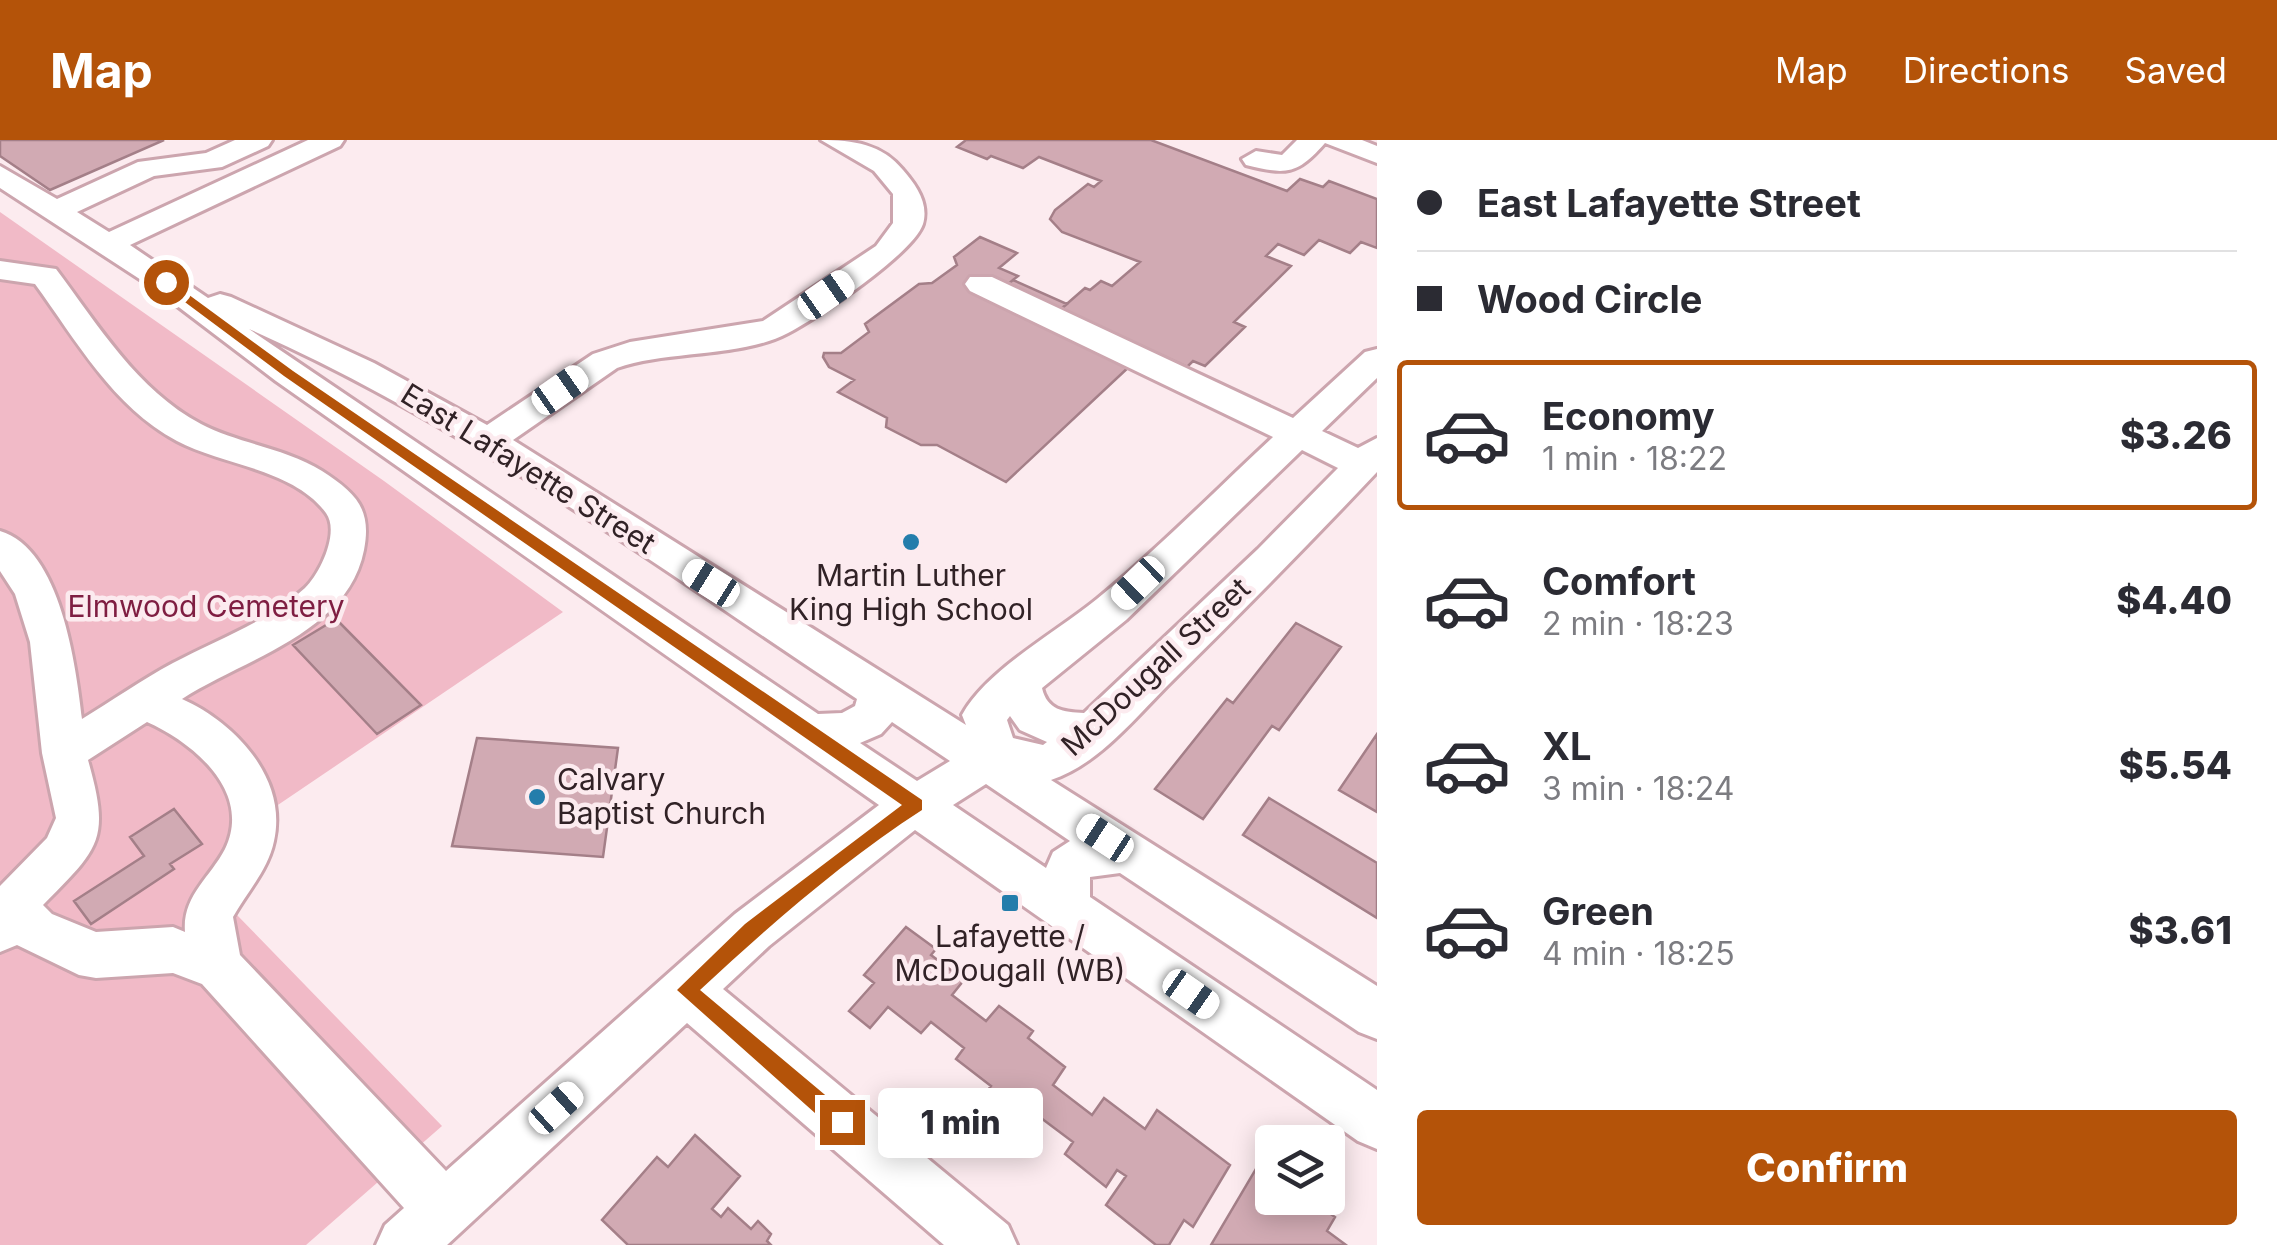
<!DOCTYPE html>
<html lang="en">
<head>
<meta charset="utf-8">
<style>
	:root { --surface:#fff; --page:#f2f2f3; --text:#2b2b33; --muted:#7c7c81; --line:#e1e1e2; --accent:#b45309 }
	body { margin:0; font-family:Inter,sans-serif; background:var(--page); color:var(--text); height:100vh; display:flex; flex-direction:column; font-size:38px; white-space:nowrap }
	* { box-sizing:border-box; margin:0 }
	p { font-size:32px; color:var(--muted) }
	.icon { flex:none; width:55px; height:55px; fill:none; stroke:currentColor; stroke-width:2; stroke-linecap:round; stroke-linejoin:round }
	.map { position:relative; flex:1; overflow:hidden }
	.drawer { display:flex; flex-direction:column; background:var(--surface); width:900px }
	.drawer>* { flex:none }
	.top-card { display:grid; align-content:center; height:220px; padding:0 40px; background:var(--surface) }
	.fabs { position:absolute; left:1255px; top:985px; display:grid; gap:20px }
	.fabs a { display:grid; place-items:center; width:90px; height:90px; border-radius:10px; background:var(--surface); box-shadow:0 5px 25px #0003; font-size:50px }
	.end { position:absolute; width:45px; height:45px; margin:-22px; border:12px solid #b45309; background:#fff; box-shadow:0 0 0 5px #fff }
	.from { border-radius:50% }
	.bubble { position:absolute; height:70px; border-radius:10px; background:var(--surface); box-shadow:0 5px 25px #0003; font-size:32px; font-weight:800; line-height:70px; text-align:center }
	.car { position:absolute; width:30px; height:60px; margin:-30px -15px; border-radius:12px; box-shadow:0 0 8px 2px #0007; background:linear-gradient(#fff 24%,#345 0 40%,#fff 0 76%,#345 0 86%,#fff 0) }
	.top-card b { display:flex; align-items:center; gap:35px; height:95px; font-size:38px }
	.top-card b+b { border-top:2px solid var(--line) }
	.top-card i { width:25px; height:25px; background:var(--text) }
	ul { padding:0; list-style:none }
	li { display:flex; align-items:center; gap:30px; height:150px; margin:0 20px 15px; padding:0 20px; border:5px solid transparent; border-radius:10px }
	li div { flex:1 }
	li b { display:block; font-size:38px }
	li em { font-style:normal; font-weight:800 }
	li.on { border-color:var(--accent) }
	li>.icon { width:90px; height:90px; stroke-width:1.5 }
	.button { display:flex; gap:20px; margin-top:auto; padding:20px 40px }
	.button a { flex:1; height:115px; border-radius:10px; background:var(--accent); color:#fff; font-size:40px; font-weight:800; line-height:115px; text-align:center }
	header { display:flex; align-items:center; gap:60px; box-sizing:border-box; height:140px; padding:0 50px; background:var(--accent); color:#fff }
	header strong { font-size:48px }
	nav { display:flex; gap:55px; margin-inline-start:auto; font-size:35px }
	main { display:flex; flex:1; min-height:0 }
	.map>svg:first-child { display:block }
</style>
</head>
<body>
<header>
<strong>Map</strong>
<nav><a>Map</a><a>Directions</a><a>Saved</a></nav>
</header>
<main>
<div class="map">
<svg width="1377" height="1105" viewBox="0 0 1377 1105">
	<rect width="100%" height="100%" fill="#fcebef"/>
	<path fill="#f1bac7" d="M0,72L384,341L563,472L269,671L237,775L442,986L306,1105H0Z"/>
	<path fill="#d1aab3" stroke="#a47f88" stroke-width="2.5" d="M0,0H164L50,50L0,16Z
		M966,0H1151L1287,51L1300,39L1323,47L1329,41L1377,59V108L1361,102L1350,113L1319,100L1304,115L1278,104L1266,116L1291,126L1234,182L1245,187L1205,226L1193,221L1187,227L1061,169L1085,148L1090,150L1101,141L1112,146L1140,122L1062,92L1050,79L1055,70L1088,44L1094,47L1101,41L1039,17L1023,28L991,16L987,19L957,7Z
		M980,97L1017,113L999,128L1018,136L1007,145L990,137L973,150L1132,224L1006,342L937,305H921L886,287L887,278L838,252L854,240L829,227L823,217L824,213H841L869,192L865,184L919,144L932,143L957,125L954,117Z
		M1013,140L1067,164L1061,169L1007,145Z
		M336,479L421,565L377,594L293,505Z
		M1296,483L1341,507L1279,590L1272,586L1203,679L1155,649L1227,559L1233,563Z
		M1377,594V672L1339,650Z
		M477,598L618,608L603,717L452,706Z
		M1269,658L1377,723V778L1243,695Z
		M174,669L202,704L170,724L174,729L91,784L74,761L144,716L130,697Z
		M906,787L936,809L931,815L964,840L952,855L986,881L999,866L1033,891L1028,898L1065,927L1053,945L1092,975L1104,958L1145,989L1157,970L1230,1025L1193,1087L1184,1080L1169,1105H1156L1106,1065L1126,1036L1117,1030L1106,1047L1065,1014L1073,1002L1033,972L1024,984L985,954L991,946L956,919L964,908L931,882L921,893L888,867L870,888L849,871L874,843L864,835Z
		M695,995L740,1036L712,1069L721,1077L728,1068L751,1089L758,1081L771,1094L767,1101L771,1105H628L602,1080L657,1017L668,1027Z
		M1260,1022L1272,1031V1058H1308L1335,1077L1327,1091L1346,1105H1211Z"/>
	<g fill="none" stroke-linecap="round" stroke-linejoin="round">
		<g stroke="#cca5ae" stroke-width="6">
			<path id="minor" d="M235,0H272L268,6L222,27L154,36L77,72L109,92L308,0H344L340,6L130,105L208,158L220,154L231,157L374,223L487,285L593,214L630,202L763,181L876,106L893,83V54L874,31L821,0C853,0 882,4 903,30C916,45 929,63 923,84C913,114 817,178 788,193C741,218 668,210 617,228L513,300L966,585L962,575C986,530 1057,492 1097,459C1158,409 1215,351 1273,297L970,151L965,144L970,137H992L1293,278L1365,212L1377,209V238L1322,291L1358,308L1377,298V332C1311,402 1243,471 1174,539C1138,574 1100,624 1051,640L1377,846V899L1359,892L1120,733L1090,737V757L1377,950V1009L1358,1001L915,690L769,806L723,849L1008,1085L1017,1105H944L687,883L447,1105H376L385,1085L404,1068L202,844L173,833L96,838L79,835L17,805L0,812V746L47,698L56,678L42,613L30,502L15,454L0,431V391C61,409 76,526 82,579C112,561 141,540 173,523C216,500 267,482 305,448C320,434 340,392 326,373C294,329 222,325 177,301C113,267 76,200 35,144L0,139V121L56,129C98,185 137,250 201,284C239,304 286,308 322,331C356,353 372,369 364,410C348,493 244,519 182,559C234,582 288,638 274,701C268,730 247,752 233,777L240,815L446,1031L735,774L879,665L276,241L155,149L0,48V26L57,59L138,22L206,13ZM249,189C466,285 659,428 857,559L855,566L842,573L818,574ZM1302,310L1338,328L1258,409L1084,573C1063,572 1047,570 1042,548L1126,480ZM1010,576L1020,590L1047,602L1043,605L1013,598L1007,580ZM147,582C192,602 253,651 225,709C210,738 182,756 185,792L173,787L96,792L52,774L43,765C99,708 111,701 88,620ZM892,582L950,621L917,641L860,603L881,594ZM986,644L1070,701L1053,712L1046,728L953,665Z
				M1297,0H1362L1377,6V23L1325,3C1297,35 1286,35 1246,25L1242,19L1256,11L1282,15Z"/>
		</g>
		<use href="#minor" fill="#fff" fill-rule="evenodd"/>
	</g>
	<path fill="#b45309" d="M166,138L293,231L922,660V670C843,721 770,785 700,850L849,975L852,982L849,990L842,993L834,990L677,850L745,784L902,665L284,236L162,145Z"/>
	<g fill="#247dab" stroke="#fcebef" stroke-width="4">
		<circle cx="911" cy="402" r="10"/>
		<circle cx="537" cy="657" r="10"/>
		<rect x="1000" y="753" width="20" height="20" rx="5"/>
	</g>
	<g text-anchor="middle" stroke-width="9" stroke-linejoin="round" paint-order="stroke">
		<g font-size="30" fill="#312226" stroke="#fcebef">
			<text transform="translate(528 329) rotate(32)" y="10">East Lafayette Street</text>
			<text transform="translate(1156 527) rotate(-43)" y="10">McDougall Street</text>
		</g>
		<g font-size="30" fill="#312226" stroke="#fcebef">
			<text x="911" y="446">Martin Luther<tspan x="911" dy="34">King High School</tspan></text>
			<text x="557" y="650" text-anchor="start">Calvary<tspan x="557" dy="34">Baptist Church</tspan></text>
			<text x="1010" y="807">Lafayette /<tspan x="1010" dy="34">McDougall (WB)</tspan></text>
		</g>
		<g font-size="30" fill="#7f1e42" stroke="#fcebef">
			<text x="206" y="477">Elmwood Cemetery</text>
		</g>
	</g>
</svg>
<div class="fabs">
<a><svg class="icon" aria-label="layers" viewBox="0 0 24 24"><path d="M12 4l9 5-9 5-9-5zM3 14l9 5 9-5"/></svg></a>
</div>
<i class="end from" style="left:166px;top:142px"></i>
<i class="end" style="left:842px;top:982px"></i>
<div class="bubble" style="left:878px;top:948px;width:165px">1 min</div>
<i class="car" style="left:826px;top:155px;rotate:55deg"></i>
<i class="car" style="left:560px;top:250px;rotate:55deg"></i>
<i class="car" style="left:711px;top:443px;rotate:302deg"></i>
<i class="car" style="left:1138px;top:443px;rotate:226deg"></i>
<i class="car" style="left:1105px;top:698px;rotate:303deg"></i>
<i class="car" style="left:1191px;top:854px;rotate:125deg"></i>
<i class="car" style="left:556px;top:968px;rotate:48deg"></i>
</div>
<section class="drawer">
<div class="top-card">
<b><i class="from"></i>East Lafayette Street</b>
<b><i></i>Wood Circle</b>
</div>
<ul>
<li class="on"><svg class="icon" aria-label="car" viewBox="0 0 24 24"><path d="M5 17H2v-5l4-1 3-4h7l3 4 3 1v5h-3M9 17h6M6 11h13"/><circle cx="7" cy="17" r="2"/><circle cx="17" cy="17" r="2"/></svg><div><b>Economy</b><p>1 min · 18:22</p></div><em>$3.26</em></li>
<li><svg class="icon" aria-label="car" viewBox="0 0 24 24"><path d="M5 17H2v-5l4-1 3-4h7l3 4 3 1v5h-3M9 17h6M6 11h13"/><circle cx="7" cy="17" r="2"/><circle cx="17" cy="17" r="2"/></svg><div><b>Comfort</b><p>2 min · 18:23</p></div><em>$4.40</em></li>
<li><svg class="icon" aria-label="car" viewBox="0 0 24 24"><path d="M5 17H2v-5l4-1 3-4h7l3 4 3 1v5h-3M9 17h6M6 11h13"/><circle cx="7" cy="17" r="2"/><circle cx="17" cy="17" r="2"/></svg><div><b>XL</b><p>3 min · 18:24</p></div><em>$5.54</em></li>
<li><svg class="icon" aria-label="car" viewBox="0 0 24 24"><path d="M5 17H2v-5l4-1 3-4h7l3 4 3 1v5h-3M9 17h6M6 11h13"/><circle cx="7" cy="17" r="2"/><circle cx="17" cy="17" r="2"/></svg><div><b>Green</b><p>4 min · 18:25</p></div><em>$3.61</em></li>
</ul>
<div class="button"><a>Confirm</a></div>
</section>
</main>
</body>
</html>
